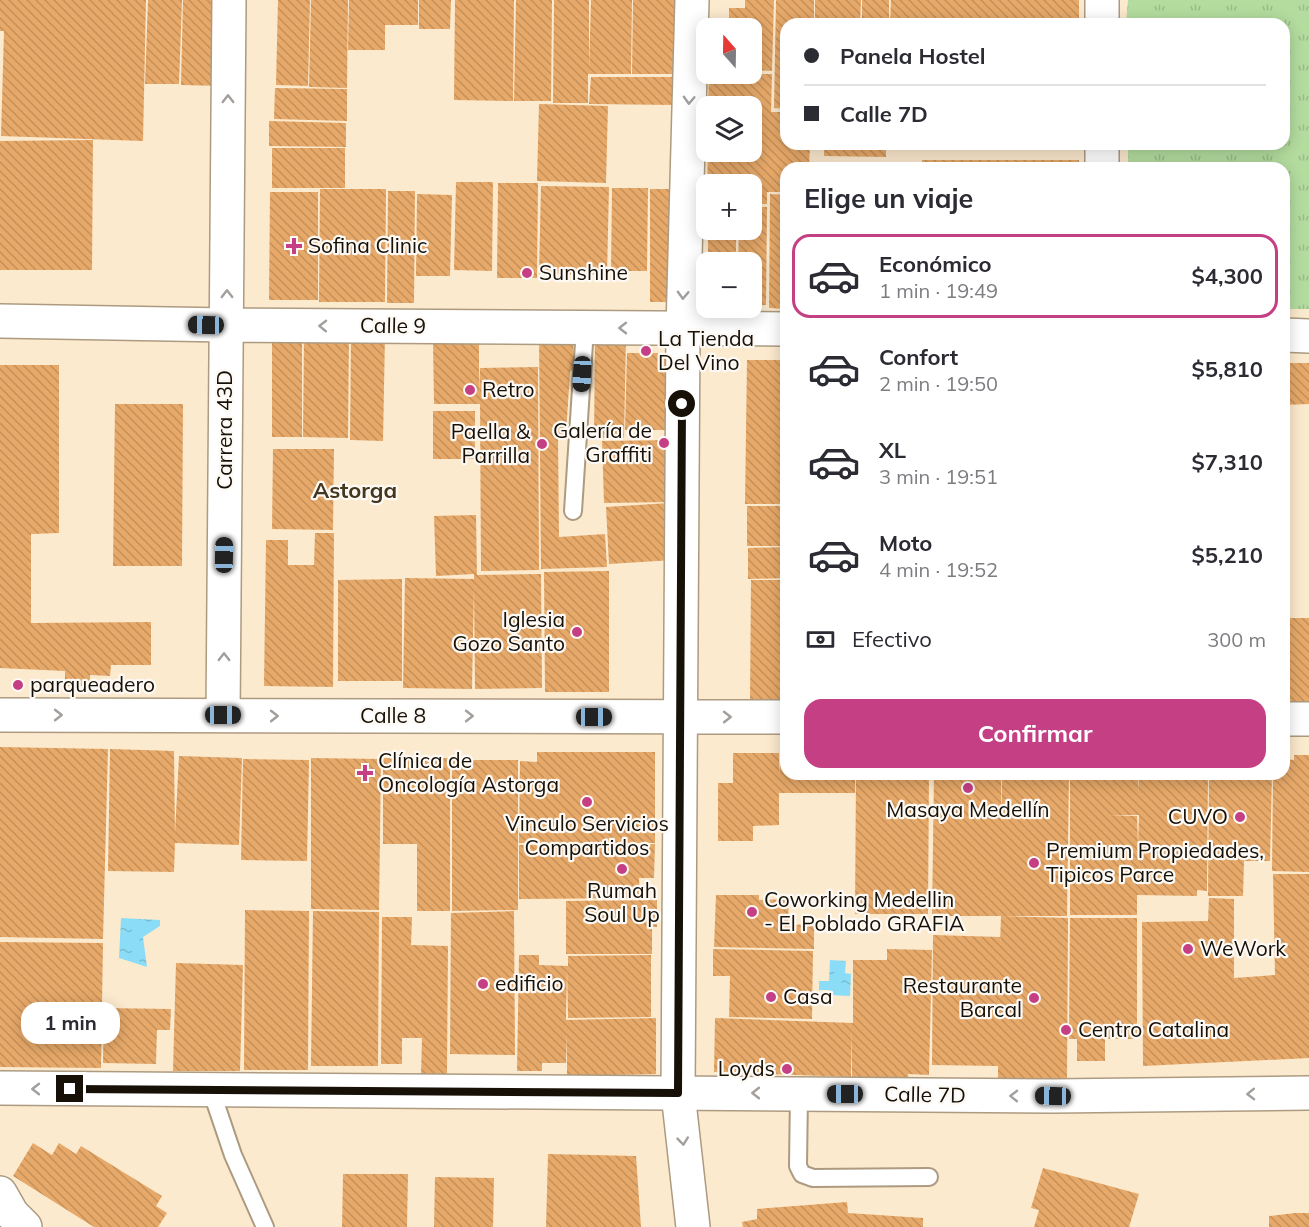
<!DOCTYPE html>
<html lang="es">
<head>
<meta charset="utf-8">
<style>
	:root { --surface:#fff; --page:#f7f7f7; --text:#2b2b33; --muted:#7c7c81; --line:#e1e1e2; --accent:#c43f83 }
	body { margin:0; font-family:Mulish,sans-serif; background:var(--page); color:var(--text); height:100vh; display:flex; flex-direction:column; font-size:22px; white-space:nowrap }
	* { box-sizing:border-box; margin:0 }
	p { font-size:20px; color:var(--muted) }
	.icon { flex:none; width:33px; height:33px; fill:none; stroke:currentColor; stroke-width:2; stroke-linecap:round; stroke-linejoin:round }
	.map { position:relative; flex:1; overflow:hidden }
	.panel { position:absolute; left:780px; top:162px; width:510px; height:618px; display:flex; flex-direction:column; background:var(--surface); border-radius:18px; box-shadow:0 3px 15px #0003 }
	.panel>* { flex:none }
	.banner { position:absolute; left:780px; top:18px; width:510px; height:132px; border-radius:18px; box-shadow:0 3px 15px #0003; display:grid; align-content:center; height:132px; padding:0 24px; background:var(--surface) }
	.needle { width:39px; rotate:340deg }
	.fabs { position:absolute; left:696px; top:18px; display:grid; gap:12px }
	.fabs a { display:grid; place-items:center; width:66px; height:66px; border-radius:12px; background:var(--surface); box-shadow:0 3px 15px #0003; font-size:30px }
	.end { position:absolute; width:27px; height:27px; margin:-14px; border:8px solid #161007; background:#fff; box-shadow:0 0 0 3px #fff }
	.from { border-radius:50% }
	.bubble { position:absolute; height:42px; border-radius:18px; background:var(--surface); box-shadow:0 3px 15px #0003; font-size:20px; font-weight:700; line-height:42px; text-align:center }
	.car { position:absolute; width:18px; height:36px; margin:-18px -9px; border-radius:8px; box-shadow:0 0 4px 2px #0007; background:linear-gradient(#222 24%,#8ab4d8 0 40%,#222 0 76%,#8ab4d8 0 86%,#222 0) }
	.banner b { display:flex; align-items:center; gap:21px; height:57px; font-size:22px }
	.banner b+b { border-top:2px solid var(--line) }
	.banner i { width:15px; height:15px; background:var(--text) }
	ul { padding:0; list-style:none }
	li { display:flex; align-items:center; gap:18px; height:84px; margin:0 12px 9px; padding:0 12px; border:3px solid transparent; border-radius:18px }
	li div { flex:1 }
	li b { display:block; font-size:22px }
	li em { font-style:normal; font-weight:700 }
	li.selected { border-color:var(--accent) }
	li>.icon { width:54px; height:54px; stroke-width:1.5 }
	h2 { padding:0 24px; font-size:27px; line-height:72px }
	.pay { display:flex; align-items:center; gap:15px; height:66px; padding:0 24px; font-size:22px }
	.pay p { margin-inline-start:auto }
	.primary-button { display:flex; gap:12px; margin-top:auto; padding:12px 24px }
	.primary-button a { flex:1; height:69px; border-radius:18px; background:var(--accent); color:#fff; font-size:24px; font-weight:700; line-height:69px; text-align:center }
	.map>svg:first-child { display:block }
</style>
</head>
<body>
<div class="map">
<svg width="1309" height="1227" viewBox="0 0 1309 1227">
	<defs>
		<pattern id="grass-tufts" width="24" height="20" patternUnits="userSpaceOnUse" patternTransform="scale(1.5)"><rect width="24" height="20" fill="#b4dc9f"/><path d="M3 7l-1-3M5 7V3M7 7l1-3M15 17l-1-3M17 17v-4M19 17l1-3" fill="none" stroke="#9abc87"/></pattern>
		<pattern id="water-ripples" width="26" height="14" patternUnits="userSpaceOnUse" patternTransform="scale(1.5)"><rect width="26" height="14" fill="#8bddf7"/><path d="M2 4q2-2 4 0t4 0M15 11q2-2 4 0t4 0" fill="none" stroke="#77bdd2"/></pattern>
		<pattern id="building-back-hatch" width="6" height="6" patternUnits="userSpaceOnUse" patternTransform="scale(1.5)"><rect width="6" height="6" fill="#e7a969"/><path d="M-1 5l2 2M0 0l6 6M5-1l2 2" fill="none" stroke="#c5905a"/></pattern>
	</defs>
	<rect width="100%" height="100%" fill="#fceace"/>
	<path fill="url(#grass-tufts)" d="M1128,0H1309V309H1284V168H1128V144H1284V24H1126Z"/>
	<path fill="url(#water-ripples)" d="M121,918L160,920V926L143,937L147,967L119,958Z
		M830,960L846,961L845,973L851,974L850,996L829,995V990H819V981H829Z"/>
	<path fill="url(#building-back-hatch)" fill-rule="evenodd" d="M0,0H146L143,141L1,136L4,31H0Z
		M148,0H182L179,84H145Z
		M183,0H223L220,86L181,85Z
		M278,0H310L308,86L276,85Z
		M311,0H348L347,88L309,87Z
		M349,0H418V25H385V50H348Z
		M419,0H451L450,29H419Z
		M455,0H514L513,101L454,100Z
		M516,0H552L551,101H514Z
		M554,0H589V68L591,0H632L631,74H588V103H553Z
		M633,0H675L674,74H632Z
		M745,0H774L772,71L752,70V28H729V8H745Z
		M776,0H814V24H786V109L774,108Z
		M815,0H861L860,24H815Z
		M862,0H889V24H862Z
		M891,0H1079V24H890Z
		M709,74H772L771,112H786V144H810L809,168H786V192H767V204H752V184H707L708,152H752V106H708Z
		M591,77H675L674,105L589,104Z
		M275,88L347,89V121L274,119Z
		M539,104L608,106L606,183L537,181Z
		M269,121L346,123V147L269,146Z
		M93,140L92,270H0V141Z
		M824,144H886V157L824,156Z
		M272,148H345V188H272Z
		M922,160H1079V168H922Z
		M456,182H493L492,271L454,270Z
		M498,183H538L537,278H497Z
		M541,186L609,187L607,275L539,274Z
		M612,188H648L647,271H611Z
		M320,189H386L385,302H319Z
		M650,189H673L672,302H650Z
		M388,191H415L414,303H387Z
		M270,192H318V300H269Z
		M417,194L452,195L450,276H416Z
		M770,194L786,195V309L769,308Z
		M752,207H767L766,305H752V262H738L739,230H752Z
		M708,230H736V262H708Z
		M304,335H349L348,438L303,437Z
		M351,335H385L383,441L350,440Z
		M539,336L573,337L574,370L570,371L566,435L558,437L559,537L605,534L607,567L541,569Z
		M595,337H626L624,438H594Z
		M302,338V437H272V339Z
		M433,341H479V393L480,368L538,367L539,570L481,571L480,404H434Z
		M627,353H671L669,430H625Z
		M747,360H783L781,504H745Z
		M1284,363H1309V404L1284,405Z
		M0,365H59V533L31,534V623L151,622V665H111L110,676L90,675V686H65V671L0,668Z
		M115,404H183L182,566H113Z
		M433,411H475V459H433Z
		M669,440L670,502L604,503L602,441Z
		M273,449H334L333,530L272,529Z
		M669,503L673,560L609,564L606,507Z
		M747,506H786V546H747Z
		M476,515L477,575L541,574L542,688L475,689L474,588L472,689L403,688L405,578L474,579V574L436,576L434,516Z
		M315,533H334L333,687L264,686L266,540H288V565H314Z
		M786,547V578L748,579V548Z
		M609,571V692H545L544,572Z
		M402,579V681H338V580Z
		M751,580H786V702H750Z
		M1284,618H1309V702H1284Z
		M0,747L108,749L103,939L0,937Z
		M110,749L174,751L175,833L179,756L242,758L239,845L175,843L174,872L108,871Z
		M537,752H655V843H519L520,761L537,762Z
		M733,753H779V776L780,760H786V774H855V793H779V825L753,826V841H718V783H733Z
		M1294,755H1309V872L1272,871L1273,774H1284V759L1294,760Z
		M311,758L381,759L379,910L311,909Z
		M383,758H450V911H417V844H383Z
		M243,759L309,760L307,861L241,860Z
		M452,760H518V910L452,911Z
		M856,774H929L928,914H855Z
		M934,774H1001V827L1002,774H1069L1067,916H932Z
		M1070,774H1138L1139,791V774H1208L1207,891L1197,890V896L1137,895V915H1070ZM1108,815H1139L1138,845L1137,816Z
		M1209,774H1272L1270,861H1244L1243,896H1208Z
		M655,844L654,878H639L640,898L519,899V845Z
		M1273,874H1309V1058L1143,1066L1142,922L1208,921L1209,898L1234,899V978L1275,975Z
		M716,895H759V900L788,899L789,925L814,924V949L714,947Z
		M657,900V927H652V954H566V901Z
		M245,910L309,911L308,1070H244Z
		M313,911L379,912L378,1066H311Z
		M514,911L515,1055L450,1054L451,913Z
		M1001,916L1068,918L1067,1080L998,1079V1066L932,1065L933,935L1000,937V944Z
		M382,917H412L411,945L448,946L447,1075H421L422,1038H402V1064H381Z
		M1070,918H1137V1039H1105V1061H1077V1039H1069Z
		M0,942L103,943L101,1068L0,1067Z
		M713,949L813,951L812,1019L729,1017L730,976H713Z
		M887,949L932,950L929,1075L908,1074L909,1081L852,1079V1029L851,1077L714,1072L715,1018L853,1023V960H887Z
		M519,955H539V965L568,966V956L651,955V1017L568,1018L567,969L566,1020L656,1018V1074L567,1076V1034L566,1063H542V1071H517Z
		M176,963L243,965L240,1071H173Z
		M104,1008L171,1009L170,1030H157L156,1064L103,1063Z
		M33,1143L52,1155L59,1143L76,1154L81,1146L162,1196L156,1206L167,1213L158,1227H94L13,1176Z
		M548,1154L636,1156L641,1227H546Z
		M1043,1168L1139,1194L1129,1227H1034L1039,1210L1031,1208Z
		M343,1174H408L407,1227H342Z
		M435,1177L494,1178L493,1227H434Z
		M847,1202L848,1213L923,1218V1227H743L742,1222L757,1219V1209Z
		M1295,1213H1309V1227H1269V1216Z"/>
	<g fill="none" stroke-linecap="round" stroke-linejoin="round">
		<g stroke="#ac9b81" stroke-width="20">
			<path id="service" d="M573,511L585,328
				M211,1090L233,1155L265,1227
				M799,1094L798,1166L802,1174L813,1178L929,1177"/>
		</g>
		<g stroke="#ac9b81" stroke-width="36">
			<path id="minor" d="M692,0L683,329L678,1093L693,1227
				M1102,24V0
				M1102,144V168
				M0,321L226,325L786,329
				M1284,335L1309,336
				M0,715L786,717
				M223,715L229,0
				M1284,719H1309
				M0,1088L1053,1096L1309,1093
				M0,1193L12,1214L25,1227"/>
		</g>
		<use href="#service" stroke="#fff" stroke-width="16"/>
		<use href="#minor" stroke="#fff" stroke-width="33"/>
	</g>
	<defs><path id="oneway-chevron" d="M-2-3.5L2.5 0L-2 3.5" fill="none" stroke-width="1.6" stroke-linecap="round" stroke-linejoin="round" transform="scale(1.5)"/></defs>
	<g stroke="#a29f9c">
		<use href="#oneway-chevron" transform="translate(228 99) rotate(-90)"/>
		<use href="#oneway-chevron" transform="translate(689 100) rotate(92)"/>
		<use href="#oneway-chevron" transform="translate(227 294) rotate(-90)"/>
		<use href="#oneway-chevron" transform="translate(683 295) rotate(92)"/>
		<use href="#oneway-chevron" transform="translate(323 326) rotate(-179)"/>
		<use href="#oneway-chevron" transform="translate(623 328) rotate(-180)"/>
		<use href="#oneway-chevron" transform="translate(224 657) rotate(-90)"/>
		<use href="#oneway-chevron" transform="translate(58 715)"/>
		<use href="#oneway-chevron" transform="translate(274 716)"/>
		<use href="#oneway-chevron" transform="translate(469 716)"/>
		<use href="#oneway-chevron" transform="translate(727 717)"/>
		<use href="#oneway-chevron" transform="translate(36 1089) rotate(-180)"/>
		<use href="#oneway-chevron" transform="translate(756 1093) rotate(-180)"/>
		<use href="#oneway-chevron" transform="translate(1251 1094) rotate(179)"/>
		<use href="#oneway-chevron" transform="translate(1014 1096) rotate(-179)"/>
		<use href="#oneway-chevron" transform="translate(683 1141) rotate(84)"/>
	</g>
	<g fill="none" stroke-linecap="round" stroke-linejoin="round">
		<path stroke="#161007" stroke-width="8" d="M70,1089L678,1093L682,404"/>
	</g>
	<g fill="#c43f83" stroke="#fdf9f4" stroke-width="2">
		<path d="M291 237h6v6h6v6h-6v6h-6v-6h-6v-6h6z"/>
		<circle cx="527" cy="273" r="6"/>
		<circle cx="646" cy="351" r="6"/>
		<circle cx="470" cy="390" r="6"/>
		<circle cx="664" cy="443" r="6"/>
		<circle cx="542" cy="444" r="6"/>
		<circle cx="577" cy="632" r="6"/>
		<circle cx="18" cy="685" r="6"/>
		<path d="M362 764h6v6h6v6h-6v6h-6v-6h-6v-6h6z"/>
		<circle cx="968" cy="788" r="6"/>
		<circle cx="587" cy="802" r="6"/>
		<circle cx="1240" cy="817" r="6"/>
		<circle cx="1034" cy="863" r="6"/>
		<circle cx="622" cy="869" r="6"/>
		<circle cx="752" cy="912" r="6"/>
		<circle cx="1188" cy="949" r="6"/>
		<circle cx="483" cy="984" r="6"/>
		<circle cx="771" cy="997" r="6"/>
		<circle cx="1034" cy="998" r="6"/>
		<circle cx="1066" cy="1030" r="6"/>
		<circle cx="787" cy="1069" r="6"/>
	</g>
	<g text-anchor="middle" stroke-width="4.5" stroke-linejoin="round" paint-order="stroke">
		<g font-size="21" fill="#161007" stroke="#fdf9f4" text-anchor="start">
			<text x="308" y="253">Sofina Clinic</text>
			<text x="539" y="280">Sunshine</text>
			<text x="658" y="346">La Tienda<tspan x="658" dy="24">Del Vino</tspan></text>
			<text x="482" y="397">Retro</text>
			<text x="652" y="438" text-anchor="end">Galería de<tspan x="652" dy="24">Graffiti</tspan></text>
			<text x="530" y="439" text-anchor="end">Paella &amp;<tspan x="530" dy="24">Parrilla</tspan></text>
			<text x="565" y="627" text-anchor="end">Iglesia<tspan x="565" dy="24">Gozo Santo</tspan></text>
			<text x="30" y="692">parqueadero</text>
			<text x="378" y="768">Clínica de<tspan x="378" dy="24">Oncología Astorga</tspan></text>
			<text x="968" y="817" text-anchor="middle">Masaya Medellín</text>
			<text x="1228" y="824" text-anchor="end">CUVO</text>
			<text x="587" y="831" text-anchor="middle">Vinculo Servicios<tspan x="587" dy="24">Compartidos</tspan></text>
			<text x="1046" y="858">Premium Propiedades,<tspan x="1046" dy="24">Tipicos Parce</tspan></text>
			<text x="622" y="898" text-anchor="middle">Rumah<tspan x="622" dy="24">Soul Up</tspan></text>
			<text x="764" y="907">Coworking Medellin<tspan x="764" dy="24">- El Poblado GRAFIA</tspan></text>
			<text x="1200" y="956">WeWork</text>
			<text x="495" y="991">edificio</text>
			<text x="1022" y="993" text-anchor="end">Restaurante<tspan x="1022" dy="24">Barcal</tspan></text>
			<text x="783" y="1004">Casa</text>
			<text x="1078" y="1037">Centro Catalina</text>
			<text x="775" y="1076" text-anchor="end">Loyds</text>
		</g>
		<g font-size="21" fill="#161007" stroke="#fdf9f4">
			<text transform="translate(393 326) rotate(1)" y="7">Calle 9</text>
			<text transform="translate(225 430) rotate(-90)" y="7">Carrera 43D</text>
			<text x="393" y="723">Calle 8</text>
			<text transform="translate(925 1095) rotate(1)" y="7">Calle 7D</text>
		</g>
		<g font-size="22" font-weight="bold" fill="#453620" stroke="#fdf9f4">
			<text x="355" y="498">Astorga</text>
		</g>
	</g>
</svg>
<div class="fabs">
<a><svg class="needle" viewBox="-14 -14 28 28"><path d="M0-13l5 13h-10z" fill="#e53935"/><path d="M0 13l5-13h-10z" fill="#7c7c81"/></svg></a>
<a><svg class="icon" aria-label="layers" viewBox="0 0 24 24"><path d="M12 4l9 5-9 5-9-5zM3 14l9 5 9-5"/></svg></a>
<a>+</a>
<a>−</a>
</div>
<i class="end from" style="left:682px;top:404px"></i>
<i class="end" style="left:70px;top:1089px"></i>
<div class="bubble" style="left:21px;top:1002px;width:99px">1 min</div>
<i class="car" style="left:206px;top:325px;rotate:271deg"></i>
<i class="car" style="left:582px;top:374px;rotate:183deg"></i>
<i class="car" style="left:224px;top:555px;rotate:1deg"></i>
<i class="car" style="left:223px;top:715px;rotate:90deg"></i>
<i class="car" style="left:594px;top:717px;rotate:90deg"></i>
<i class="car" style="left:845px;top:1094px;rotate:270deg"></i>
<i class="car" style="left:1053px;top:1096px;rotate:271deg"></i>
<div class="banner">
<b><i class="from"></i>Panela Hostel</b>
<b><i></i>Calle 7D</b>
</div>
<section class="panel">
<h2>Elige un viaje</h2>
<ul>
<li class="selected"><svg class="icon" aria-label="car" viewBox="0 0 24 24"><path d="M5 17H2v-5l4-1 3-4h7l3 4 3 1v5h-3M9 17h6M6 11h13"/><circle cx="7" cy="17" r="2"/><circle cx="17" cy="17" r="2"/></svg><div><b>Económico</b><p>1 min · 19:49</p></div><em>$4,300</em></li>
<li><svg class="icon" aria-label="car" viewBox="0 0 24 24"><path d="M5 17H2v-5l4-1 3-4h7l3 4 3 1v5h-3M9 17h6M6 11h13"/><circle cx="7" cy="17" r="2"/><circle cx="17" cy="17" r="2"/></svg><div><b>Confort</b><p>2 min · 19:50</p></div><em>$5,810</em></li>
<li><svg class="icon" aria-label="car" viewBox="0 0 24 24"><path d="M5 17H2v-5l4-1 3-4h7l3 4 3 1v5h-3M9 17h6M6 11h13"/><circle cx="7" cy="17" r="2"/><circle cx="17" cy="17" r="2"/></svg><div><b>XL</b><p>3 min · 19:51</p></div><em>$7,310</em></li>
<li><svg class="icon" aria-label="car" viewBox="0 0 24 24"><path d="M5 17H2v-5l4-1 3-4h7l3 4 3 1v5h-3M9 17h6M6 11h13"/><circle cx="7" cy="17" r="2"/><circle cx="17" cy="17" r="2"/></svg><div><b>Moto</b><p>4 min · 19:52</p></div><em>$5,210</em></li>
</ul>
<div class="pay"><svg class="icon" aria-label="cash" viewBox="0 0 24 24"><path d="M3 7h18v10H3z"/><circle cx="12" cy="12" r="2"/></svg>Efectivo<p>300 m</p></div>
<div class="primary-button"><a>Confirmar</a></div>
</section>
</div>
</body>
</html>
